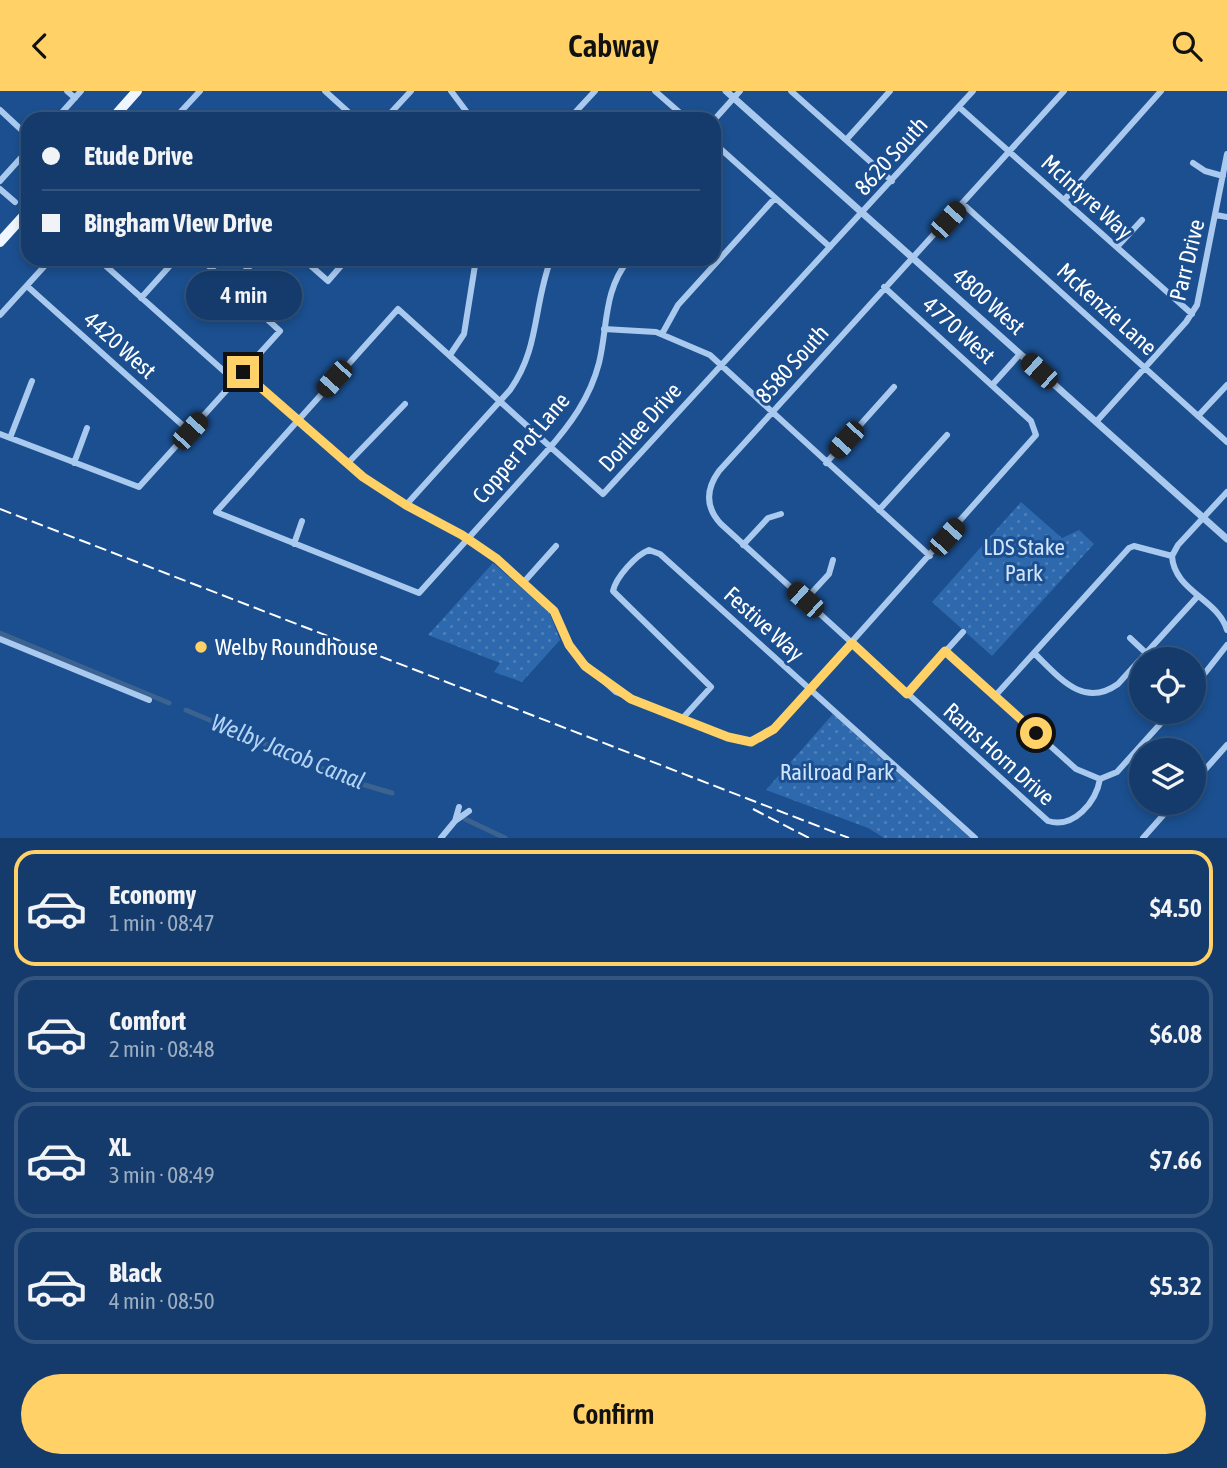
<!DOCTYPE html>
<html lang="en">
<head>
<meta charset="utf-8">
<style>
	:root { --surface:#143b6b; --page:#214673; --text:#f1f3f6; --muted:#9dadc1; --line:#33557e; --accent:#ffd166 }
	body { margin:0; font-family:"Asap Condensed",sans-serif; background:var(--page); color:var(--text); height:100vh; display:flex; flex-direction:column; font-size:26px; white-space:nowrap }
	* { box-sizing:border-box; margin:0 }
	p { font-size:23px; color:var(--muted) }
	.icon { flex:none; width:38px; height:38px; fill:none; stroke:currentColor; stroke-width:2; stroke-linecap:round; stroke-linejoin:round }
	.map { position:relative; height:747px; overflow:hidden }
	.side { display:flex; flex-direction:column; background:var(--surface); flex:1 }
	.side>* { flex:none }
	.banner { position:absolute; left:21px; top:21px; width:700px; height:154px; border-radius:21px; box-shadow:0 4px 10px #0003,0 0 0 2px var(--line); display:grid; align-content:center; height:154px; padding:0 21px; background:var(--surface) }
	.tools { position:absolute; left:1129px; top:556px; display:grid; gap:14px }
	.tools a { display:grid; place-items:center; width:77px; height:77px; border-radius:50%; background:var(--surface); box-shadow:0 4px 10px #0003,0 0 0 2px var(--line); font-size:35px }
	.end { position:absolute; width:32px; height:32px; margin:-16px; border:9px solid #ffd166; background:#111; box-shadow:0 0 0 4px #111 }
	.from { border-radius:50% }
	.bubble { position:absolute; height:49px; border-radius:24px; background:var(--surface); box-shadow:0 4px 10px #0003,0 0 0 2px var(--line); font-size:23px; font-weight:600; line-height:49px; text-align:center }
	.car { position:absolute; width:21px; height:42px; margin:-21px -10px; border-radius:9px; box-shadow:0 0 5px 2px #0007; background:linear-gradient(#222 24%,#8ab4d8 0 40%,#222 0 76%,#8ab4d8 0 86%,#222 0) }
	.banner b { display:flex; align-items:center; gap:24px; height:66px; font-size:26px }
	.banner b+b { border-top:2px solid var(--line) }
	.banner i { width:18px; height:18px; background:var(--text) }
	ul { padding:12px 0 0; list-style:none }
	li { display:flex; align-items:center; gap:21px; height:116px; margin:0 14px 10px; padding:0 7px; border:4px solid var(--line); border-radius:21px }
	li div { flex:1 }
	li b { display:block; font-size:26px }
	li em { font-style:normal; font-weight:600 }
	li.on { border-color:var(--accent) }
	li>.icon { width:63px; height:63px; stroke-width:1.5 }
	.cta { display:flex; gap:14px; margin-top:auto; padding:14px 21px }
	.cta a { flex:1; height:80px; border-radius:42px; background:var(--accent); color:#111; font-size:28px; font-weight:600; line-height:80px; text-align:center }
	header { display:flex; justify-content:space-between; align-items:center; height:91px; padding:0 21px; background:var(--accent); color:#111; font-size:32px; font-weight:600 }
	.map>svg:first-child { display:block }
</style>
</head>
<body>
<header><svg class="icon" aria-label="back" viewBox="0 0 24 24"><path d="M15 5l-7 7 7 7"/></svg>Cabway<svg class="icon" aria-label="search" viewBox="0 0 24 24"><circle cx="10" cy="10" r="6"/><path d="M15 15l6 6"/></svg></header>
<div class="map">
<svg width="1227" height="747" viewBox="0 0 1227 747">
	<defs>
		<pattern id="park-dots" width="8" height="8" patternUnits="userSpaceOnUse" patternTransform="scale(1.75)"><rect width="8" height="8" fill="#2e69ad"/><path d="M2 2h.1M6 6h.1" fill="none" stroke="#4d80b9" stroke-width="1.8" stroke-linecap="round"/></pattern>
	</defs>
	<rect width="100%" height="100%" fill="#1b4f8f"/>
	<path fill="url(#park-dots)" d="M1021,411L1062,447L1079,439L1094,453L992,565L932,511Z
		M493,472L549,521L560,549L522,591L494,581L500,572L428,544Z
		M833,623L970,747H884L868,737L766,699Z"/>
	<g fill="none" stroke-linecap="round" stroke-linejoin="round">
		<path stroke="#3c6290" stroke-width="5" d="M0,542L169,612
			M186,619L351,690L392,702
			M465,728L505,747"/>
		<path stroke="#a9c9ee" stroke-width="6" d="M67,0L75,7
			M325,0L356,28
			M451,0L472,28
			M655,0L687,28
			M791,0L892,90
			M1064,0L719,380C706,398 705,416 721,433L1048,730C1074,738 1096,711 1100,688L1117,681L1171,621
			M959,16L1192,223
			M0,19L28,45
			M56,28L81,0
			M174,28L200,0
			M385,28L411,0
			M569,28L595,0
			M714,29L740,0
			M846,49L890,0
			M714,52L830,156
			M1193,72L1205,80L1223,85
			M0,90L28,59
			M0,98L15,111
			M1064,109L1161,0
			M963,113L1227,351
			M1216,124L1227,126
			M1117,156L1142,129
			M98,168L235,290
			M303,168L328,190L347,168
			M451,168L474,174
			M629,168C603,200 608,235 599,272C590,307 570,334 546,361L419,502L216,421L398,218L546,352L555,360L603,403L973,0
			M27,195L189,340
			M230,195L257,168
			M141,207L176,168
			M0,224L51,168
			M604,238L656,241L710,264L930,465
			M662,243L678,214L775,107
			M450,264L464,243L476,168
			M243,281L363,386L406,414L462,444L497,469L553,520L576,565L616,601L740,650L760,648L774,638L1036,344L1031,330L884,196
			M993,293L1020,263
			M1198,325L1227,294
			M1096,331L1186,231L1197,214L1227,63
			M0,343L139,396L280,240L201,168
			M10,347L32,290
			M74,372L87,337
			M826,372L894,296
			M347,373L405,313
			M406,414L510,299C540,257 533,215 551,168
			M879,419L947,344
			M294,453L302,430
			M743,454L768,427L781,423
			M1172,465C1174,500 1218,508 1227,539
			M1172,465L1178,454L1227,401
			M523,492L556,455
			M805,509L829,483L833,469
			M1130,547L1146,562
			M0,548L149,609
			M945,560L1076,678L1100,688
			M1034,562C1059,586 1083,618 1118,593L1198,505
			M1194,596L1227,554
			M907,603L963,541
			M995,605L1129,457L1134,455L1172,465
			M681,629L711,596L613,500C616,486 636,464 649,459L660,463L975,747
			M1194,691L1227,654
			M459,716L455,730L469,720
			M441,747L455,730
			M1143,747L1174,712"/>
		<path stroke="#a9c9ee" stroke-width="7" d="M726,0L1227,448"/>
		<path stroke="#f0f6ff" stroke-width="10" d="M112,28L137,0
			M0,151L28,120"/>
		<path stroke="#fff" stroke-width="2" stroke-dasharray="12 5" stroke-linecap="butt" d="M0,418L849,747
			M753,718L809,747"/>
	</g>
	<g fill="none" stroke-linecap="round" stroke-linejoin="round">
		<path stroke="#ffd166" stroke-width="9" d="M243,281L363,386L406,414L462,444L497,468L554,520L569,554L585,575L631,608L728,646L751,651L774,638L852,552L907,603L945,560L1036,642"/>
	</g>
	<circle fill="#ffd166" stroke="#1b4f8f" stroke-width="2.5" cx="201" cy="556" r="7"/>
	<g text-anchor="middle" stroke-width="6" stroke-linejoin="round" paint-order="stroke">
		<g font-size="23" fill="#fff" stroke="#1b4f8f">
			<text transform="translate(891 65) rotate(-48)" y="8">8620 South</text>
			<text transform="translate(1087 106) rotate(42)" y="8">McIntyre Way</text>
			<text transform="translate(1187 169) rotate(-76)" y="8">Parr Drive</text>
			<text transform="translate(989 210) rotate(42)" y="8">4800 West</text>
			<text transform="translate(1107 218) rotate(42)" y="8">McKenzie Lane</text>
			<text transform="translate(959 239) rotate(42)" y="8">4770 West</text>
			<text transform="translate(120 254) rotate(42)" y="8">4420 West</text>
			<text transform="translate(792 273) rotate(-48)" y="8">8580 South</text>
			<text transform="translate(640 336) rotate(-48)" y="8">Dorilee Drive</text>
			<text transform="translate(521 357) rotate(-50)" y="8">Copper Pot Lane</text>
			<text transform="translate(764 533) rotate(42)" y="8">Festive Way</text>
			<text transform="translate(999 663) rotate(42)" y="8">Rams Horn Drive</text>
		</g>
		<g font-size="23" fill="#cfe3fa" stroke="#1b4f8f">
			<text x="1024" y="464">LDS Stake<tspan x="1024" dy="26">Park</tspan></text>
			<text x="837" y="689">Railroad Park</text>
		</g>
		<g font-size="23" fill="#fff" stroke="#1b4f8f" text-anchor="start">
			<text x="215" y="564">Welby Roundhouse</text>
		</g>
		<g font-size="24" font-style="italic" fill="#b5d3f5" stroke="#1b4f8f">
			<text transform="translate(288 661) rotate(22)" y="8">Welby Jacob Canal</text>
		</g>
	</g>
</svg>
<div class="tools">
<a><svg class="icon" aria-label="locate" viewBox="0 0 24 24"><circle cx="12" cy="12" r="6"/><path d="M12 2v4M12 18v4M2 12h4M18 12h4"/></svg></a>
<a><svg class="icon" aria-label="layers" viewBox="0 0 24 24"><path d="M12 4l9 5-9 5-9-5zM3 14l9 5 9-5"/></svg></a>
</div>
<i class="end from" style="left:1036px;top:642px"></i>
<i class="end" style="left:243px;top:281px"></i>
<div class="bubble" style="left:186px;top:180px;width:116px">4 min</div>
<i class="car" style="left:948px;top:129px;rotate:42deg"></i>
<i class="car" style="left:1039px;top:280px;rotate:312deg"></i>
<i class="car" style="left:334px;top:288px;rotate:222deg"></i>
<i class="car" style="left:190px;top:340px;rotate:42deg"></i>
<i class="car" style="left:846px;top:349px;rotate:222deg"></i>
<i class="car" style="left:947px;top:446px;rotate:42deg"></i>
<i class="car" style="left:805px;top:509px;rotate:312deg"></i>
<div class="banner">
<b><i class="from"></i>Etude Drive</b>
<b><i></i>Bingham View Drive</b>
</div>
</div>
<section class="side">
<ul>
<li class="on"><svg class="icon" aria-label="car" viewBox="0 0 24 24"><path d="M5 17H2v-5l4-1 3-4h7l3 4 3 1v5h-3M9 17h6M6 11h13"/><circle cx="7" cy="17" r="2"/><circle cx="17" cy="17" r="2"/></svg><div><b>Economy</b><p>1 min · 08:47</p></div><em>$4.50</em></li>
<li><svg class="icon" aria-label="car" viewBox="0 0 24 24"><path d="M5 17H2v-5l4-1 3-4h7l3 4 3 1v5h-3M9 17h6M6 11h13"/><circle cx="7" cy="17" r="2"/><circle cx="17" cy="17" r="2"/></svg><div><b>Comfort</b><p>2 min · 08:48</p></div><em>$6.08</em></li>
<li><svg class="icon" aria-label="car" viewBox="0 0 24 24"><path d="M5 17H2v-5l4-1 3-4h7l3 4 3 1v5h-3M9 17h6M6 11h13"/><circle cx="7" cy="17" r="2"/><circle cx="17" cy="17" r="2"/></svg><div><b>XL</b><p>3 min · 08:49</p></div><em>$7.66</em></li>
<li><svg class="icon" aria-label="car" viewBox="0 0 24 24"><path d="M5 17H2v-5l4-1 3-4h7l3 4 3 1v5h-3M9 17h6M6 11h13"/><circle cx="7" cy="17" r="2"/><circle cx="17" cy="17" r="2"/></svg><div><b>Black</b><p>4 min · 08:50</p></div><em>$5.32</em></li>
</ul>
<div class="cta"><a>Confirm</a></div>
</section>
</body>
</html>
